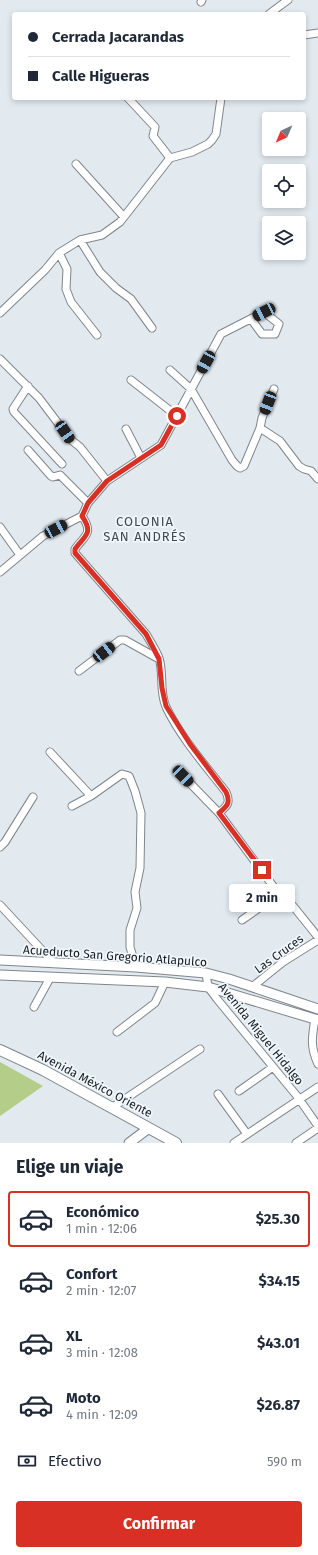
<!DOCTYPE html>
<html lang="es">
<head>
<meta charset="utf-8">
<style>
	:root { --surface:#fff; --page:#f2f2f3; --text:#1f2937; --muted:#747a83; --line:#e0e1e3; --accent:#d93025 }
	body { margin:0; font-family:"Fira Sans",sans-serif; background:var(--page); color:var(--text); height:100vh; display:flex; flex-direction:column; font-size:15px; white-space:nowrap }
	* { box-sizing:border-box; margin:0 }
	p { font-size:13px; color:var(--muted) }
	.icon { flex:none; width:22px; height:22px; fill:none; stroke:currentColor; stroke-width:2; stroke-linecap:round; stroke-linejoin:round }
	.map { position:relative; height:1143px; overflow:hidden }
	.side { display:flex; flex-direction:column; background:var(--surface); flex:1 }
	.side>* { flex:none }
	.banner { position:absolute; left:12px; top:12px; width:294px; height:88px; border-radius:4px; box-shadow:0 2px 6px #0003; display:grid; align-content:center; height:88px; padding:0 16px; background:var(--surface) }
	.needle { width:26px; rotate:224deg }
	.fabs { position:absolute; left:262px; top:112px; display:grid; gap:8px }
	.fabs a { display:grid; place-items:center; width:44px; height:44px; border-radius:4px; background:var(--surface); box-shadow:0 2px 6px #0003; font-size:20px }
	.end { position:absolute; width:18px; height:18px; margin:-9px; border:5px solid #d93025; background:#fff; box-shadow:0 0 0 2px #fff }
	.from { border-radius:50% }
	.bubble { position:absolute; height:28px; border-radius:4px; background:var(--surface); box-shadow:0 2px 6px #0003; font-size:13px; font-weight:700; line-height:28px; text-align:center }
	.car { position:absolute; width:12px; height:24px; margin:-12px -6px; border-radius:5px; box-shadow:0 0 3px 1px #0007; background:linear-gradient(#222 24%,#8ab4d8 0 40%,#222 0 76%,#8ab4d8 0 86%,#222 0) }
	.banner b { display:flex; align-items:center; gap:14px; height:38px; font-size:15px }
	.banner b+b { border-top:1px solid var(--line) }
	.banner i { width:10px; height:10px; background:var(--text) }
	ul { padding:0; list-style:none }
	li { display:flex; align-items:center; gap:12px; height:56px; margin:0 8px 6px; padding:0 8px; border:2px solid transparent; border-radius:4px }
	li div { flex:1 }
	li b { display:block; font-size:15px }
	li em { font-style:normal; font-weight:700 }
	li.on { border-color:var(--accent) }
	li>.icon { width:36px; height:36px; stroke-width:1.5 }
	h2 { padding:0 16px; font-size:18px; line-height:48px }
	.pay { display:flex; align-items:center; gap:10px; height:44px; padding:0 16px; font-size:15px }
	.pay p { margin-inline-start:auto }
	.cta { display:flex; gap:8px; margin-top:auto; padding:8px 16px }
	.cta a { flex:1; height:46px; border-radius:4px; background:var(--accent); color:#fff; font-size:16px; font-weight:700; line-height:46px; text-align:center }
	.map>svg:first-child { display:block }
</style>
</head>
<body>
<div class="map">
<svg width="318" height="1143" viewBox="0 0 318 1143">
	<rect width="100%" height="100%" fill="#e2e9ef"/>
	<path fill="#b4cd88" d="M0,1062L43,1086L0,1116Z"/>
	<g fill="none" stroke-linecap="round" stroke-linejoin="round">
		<g stroke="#7f868b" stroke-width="9">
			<path id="minor" d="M201,2L202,0
				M269,14L288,0
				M304,35L318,33
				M128,98L155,127L153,136L170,158
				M76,164L124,217
				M80,240L100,272L116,288L131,299L152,328
				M59,253L67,269L66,289L71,302L97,335
				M0,313L45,270L59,253L80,240L102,235L120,222L170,158L192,152L208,144L212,140L216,134L221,98
				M0,359L39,398L70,439L80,447L107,481
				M170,370L191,389L232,460L237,466L240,468L244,466L260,428L262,418L274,389
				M131,380L177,416
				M28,386L13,409L14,412L62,464
				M260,428L280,441L299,466L304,469L311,471L318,479
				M126,429L141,458
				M28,450L51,476L53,477L60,475L88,503
				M82,516C94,534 85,535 75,549V553L146,634C150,641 156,650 159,658C164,673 159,691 166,707C181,738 205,765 226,792C231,803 227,806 219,813
				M0,527L20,555
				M0,572L43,536L82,516L88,503L107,481L161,445L221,334L264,312L279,324L275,334H262L251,319
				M79,671L120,640H125L159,659
				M50,752L91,796
				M183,776L219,813L279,894L293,906L318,937
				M72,806L91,796L122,774L129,776L135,791L141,813L140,868L135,892L137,908L130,930V947L136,967
				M0,847L5,842L33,797
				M0,905L53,962
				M242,920L279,894
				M206,973L208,987L217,999L297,1096L318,1126
				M252,987L283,962L318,940
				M34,1007L50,978
				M315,1019C312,1037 310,1047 318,1064
				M117,1032L155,1003L165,982
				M239,1091L273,1067
				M218,1094L247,1134
				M113,1107L200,1049
				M234,1143L318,1087
				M296,1143L318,1128"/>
		</g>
		<g stroke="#7f868b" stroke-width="11">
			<path id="tertiary" d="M0,960L136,967L206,973L229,979L318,1009
				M0,975L165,982L208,987L318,1020
				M129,1143L149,1128"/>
		</g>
		<g stroke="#7f868b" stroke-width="12">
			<path id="secondary" d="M0,1050L43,1070L176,1143"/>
		</g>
		<use href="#minor" stroke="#fff" stroke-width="7"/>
		<use href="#tertiary" stroke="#fff" stroke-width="9"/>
		<use href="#secondary" stroke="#fff" stroke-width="10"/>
	</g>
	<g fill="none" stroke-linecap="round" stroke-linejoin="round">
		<path stroke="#d93025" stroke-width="5" d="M177,416L161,445L107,481L88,503L82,516C94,534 85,535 75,549V553L146,634L159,659L162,688L166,706L190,744L226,792C231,803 227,806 219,813L262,870"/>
	</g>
	<g text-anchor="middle" stroke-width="3.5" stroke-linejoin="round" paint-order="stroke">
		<g font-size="12" fill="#1a1d1f" stroke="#f0f7fd">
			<text transform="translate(279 954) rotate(-36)" y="4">Las Cruces</text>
			<text transform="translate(115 956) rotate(4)" y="4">Acueducto San Gregorio Atlapulco</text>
			<text transform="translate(261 1034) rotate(51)" y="4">Avenida Miguel Hidalgo</text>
			<text transform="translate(95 1084) rotate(28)" y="4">Avenida México Oriente</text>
		</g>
		<g font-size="13" letter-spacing="1" fill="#43494e" stroke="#f0f7fd">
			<text x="145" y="526">COLONIA<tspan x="145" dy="15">SAN ANDRÉS</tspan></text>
		</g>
	</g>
</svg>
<div class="fabs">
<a><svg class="needle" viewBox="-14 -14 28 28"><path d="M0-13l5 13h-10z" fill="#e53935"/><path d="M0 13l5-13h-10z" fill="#747a83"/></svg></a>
<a><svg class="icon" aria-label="locate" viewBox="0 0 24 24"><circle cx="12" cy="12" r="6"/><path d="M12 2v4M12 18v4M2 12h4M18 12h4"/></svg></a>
<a><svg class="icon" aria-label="layers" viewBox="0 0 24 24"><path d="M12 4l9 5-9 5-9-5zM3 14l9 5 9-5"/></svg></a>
</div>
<i class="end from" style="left:177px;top:416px"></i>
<i class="end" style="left:262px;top:870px"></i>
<div class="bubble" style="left:229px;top:884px;width:66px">2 min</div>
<i class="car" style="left:264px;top:312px;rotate:243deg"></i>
<i class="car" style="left:206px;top:362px;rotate:209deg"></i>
<i class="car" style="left:268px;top:403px;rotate:201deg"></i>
<i class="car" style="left:65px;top:432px;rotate:146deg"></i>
<i class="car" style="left:56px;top:529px;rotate:62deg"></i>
<i class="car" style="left:104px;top:652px;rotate:52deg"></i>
<i class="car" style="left:183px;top:776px;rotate:136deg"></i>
<div class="banner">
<b><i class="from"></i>Cerrada Jacarandas</b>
<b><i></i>Calle Higueras</b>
</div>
</div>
<section class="side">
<h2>Elige un viaje</h2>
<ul>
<li class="on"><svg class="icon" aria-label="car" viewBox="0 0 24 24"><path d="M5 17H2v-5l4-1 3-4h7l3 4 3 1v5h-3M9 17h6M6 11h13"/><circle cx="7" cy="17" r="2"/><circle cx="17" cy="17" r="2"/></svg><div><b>Económico</b><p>1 min · 12:06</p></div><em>$25.30</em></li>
<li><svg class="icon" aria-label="car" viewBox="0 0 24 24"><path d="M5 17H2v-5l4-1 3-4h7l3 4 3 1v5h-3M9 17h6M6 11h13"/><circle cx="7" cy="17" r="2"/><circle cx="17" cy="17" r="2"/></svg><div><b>Confort</b><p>2 min · 12:07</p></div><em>$34.15</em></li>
<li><svg class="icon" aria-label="car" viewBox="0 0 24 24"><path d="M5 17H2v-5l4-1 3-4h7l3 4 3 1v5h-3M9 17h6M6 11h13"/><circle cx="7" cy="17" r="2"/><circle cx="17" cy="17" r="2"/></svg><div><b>XL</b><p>3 min · 12:08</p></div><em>$43.01</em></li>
<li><svg class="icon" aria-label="car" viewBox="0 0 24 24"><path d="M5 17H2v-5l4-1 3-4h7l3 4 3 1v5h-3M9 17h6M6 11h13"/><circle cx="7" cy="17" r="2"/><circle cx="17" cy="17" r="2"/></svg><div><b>Moto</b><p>4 min · 12:09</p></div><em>$26.87</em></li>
</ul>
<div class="pay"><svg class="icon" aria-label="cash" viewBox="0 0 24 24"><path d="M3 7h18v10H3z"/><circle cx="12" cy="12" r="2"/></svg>Efectivo<p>590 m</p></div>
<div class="cta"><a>Confirmar</a></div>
</section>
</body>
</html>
